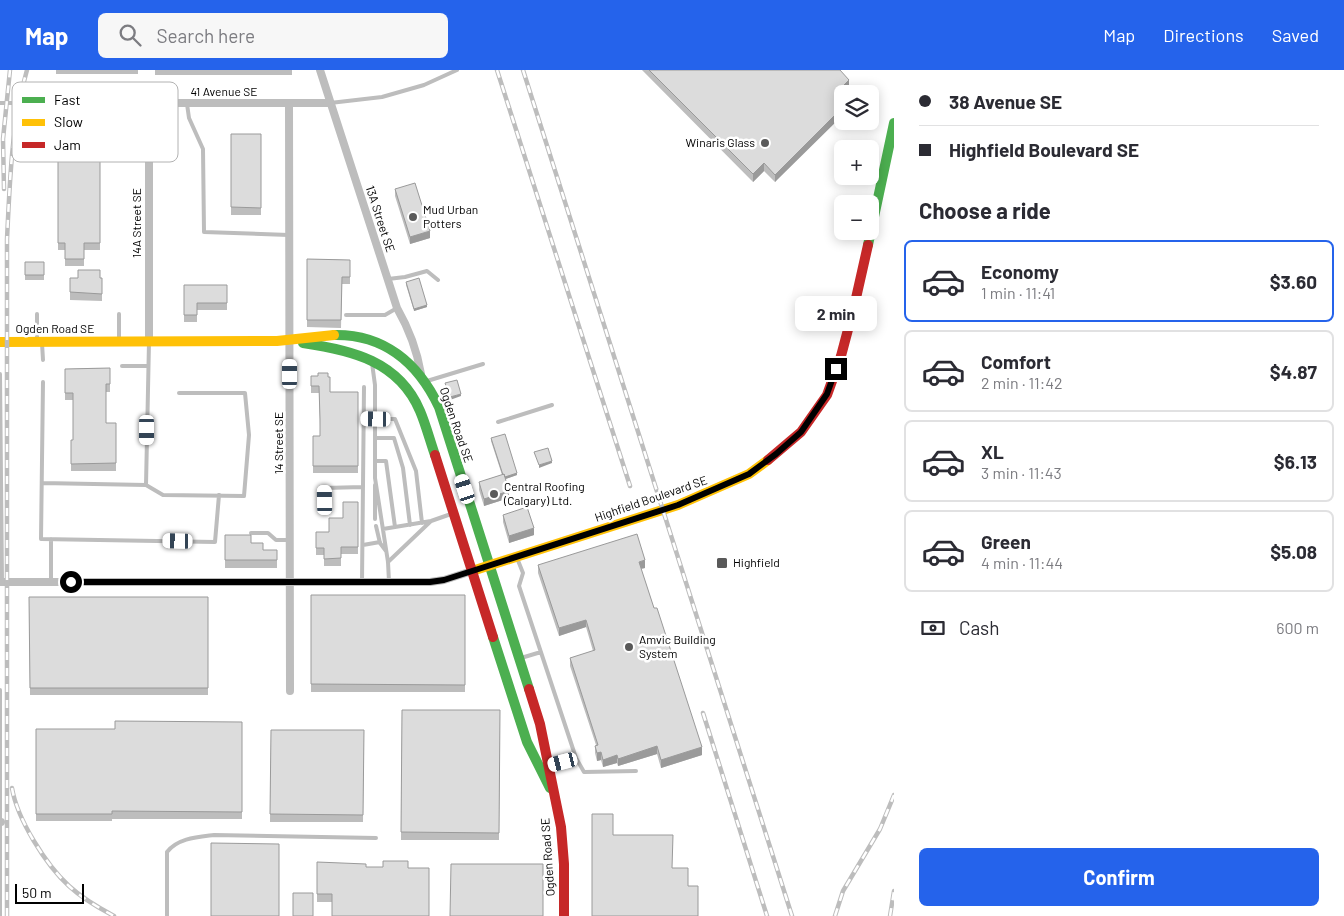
<!DOCTYPE html>
<html lang="en">
<head>
<meta charset="utf-8">
<style>
	:root { --surface:#fff; --page:#f7f7f7; --text:#2b2b33; --muted:#7c7c81; --line:#e1e1e2; --accent:#2563eb }
	body { margin:0; font-family:Barlow,sans-serif; background:var(--page); color:var(--text); height:100vh; display:flex; flex-direction:column; font-size:19px; white-space:nowrap }
	* { box-sizing:border-box; margin:0 }
	p { font-size:16px; color:var(--muted) }
	.icon { flex:none; width:28px; height:28px; fill:none; stroke:currentColor; stroke-width:2; stroke-linecap:round; stroke-linejoin:round }
	.map { position:relative; flex:1; overflow:hidden }
	.side { display:flex; flex-direction:column; background:var(--surface); width:450px }
	.side>* { flex:none }
	.top-card { display:grid; align-content:center; height:110px; padding:0 25px; background:var(--surface) }
	.tools { position:absolute; left:834px; top:15px; display:grid; gap:10px }
	.tools a { display:grid; place-items:center; width:45px; height:45px; border-radius:8px; background:var(--surface); box-shadow:0 2px 12px #0003; font-size:25px }
	.scale { position:absolute; left:15px; bottom:12px; width:69px; box-sizing:border-box; padding-left:5px; border:2px solid #000; border-top:0; font-size:14px; line-height:18px; white-space:nowrap; color:#000; -webkit-text-stroke:4px #fff; paint-order:stroke }
	.end { position:absolute; width:22px; height:22px; margin:-11px; border:6px solid #000; background:#fff; box-shadow:0 0 0 2px #fff }
	.from { border-radius:50% }
	.bubble { position:absolute; height:35px; border-radius:8px; background:var(--surface); box-shadow:0 2px 12px #0003; font-size:16px; font-weight:700; line-height:35px; text-align:center }
	.car { position:absolute; width:15px; height:30px; margin:-15px -8px; border-radius:6px; box-shadow:0 0 4px 1px #0007; background:linear-gradient(#fff 24%,#345 0 40%,#fff 0 76%,#345 0 86%,#fff 0) }
	.top-card b { display:flex; align-items:center; gap:18px; height:48px; font-size:19px }
	.top-card b+b { border-top:1px solid var(--line) }
	.top-card i { width:12px; height:12px; background:var(--text) }
	ul { padding:0; list-style:none }
	li { display:flex; align-items:center; gap:15px; height:82px; margin:0 10px 8px; padding:0 15px; border:2px solid var(--line); border-radius:8px }
	li div { flex:1 }
	li b { display:block; font-size:19px }
	li em { font-style:normal; font-weight:700 }
	li.active { border-color:var(--accent) }
	li>.icon { width:45px; height:45px; stroke-width:1.5 }
	h2 { padding:0 25px; font-size:22px; line-height:60px }
	.pay { display:flex; align-items:center; gap:12px; height:55px; padding:0 25px; font-size:19px }
	.pay p { margin-inline-start:auto }
	.button { display:flex; gap:10px; margin-top:auto; padding:10px 25px }
	.button a { flex:1; height:58px; border-radius:8px; background:var(--accent); color:#fff; font-size:20px; font-weight:700; line-height:58px; text-align:center }
	header { display:flex; align-items:center; gap:30px; box-sizing:border-box; height:70px; padding:0 25px; background:var(--accent); color:#fff }
	header strong { font-size:24px }
	nav { display:flex; gap:28px; margin-inline-start:auto; font-size:18px }
	.search { width:350px; height:45px; background:var(--page); display:flex; align-items:center; gap:12px; box-sizing:border-box; padding:0 18px; border-radius:8px; color:var(--muted); font-size:19px }
	main { display:flex; flex:1; min-height:0 }
	.map>svg:first-child { display:block }
</style>
</head>
<body>
<header>
<strong>Map</strong>
<div class="search"><svg class="icon" aria-label="search" viewBox="0 0 24 24"><circle cx="10" cy="10" r="6"/><path d="M15 15l6 6"/></svg>Search here</div>
<nav><a>Map</a><a>Directions</a><a>Saved</a></nav>
</header>
<main>
<div class="map">
<svg width="894" height="846" viewBox="0 0 894 846">
	<rect width="100%" height="100%" fill="#fff"/>
	<g fill="none" stroke-linecap="round" stroke-linejoin="round">
		<path stroke="#bdbdbd" stroke-width="4" d="M0,33H28
			M330,33L382,27L424,15L457,0
			M187,34L189,48L203,79L204,162L289,165
			M388,209L405,207L427,201L438,210
			M37,244V271
			M119,244V270
			M346,245H385L397,238
			M42,273L43,290
			M372,293L375,315V408L388,492L389,512
			M122,296H148
			M0,304L2,512
			M427,311L483,294
			M43,312L41,469L215,472L219,425
			M363,349H395L416,401L422,453
			M498,352L552,335
			M376,368H394L403,398L410,455
			M375,391H386L395,457
			M42,413L146,415L163,425L244,426L249,365L245,323H179
			M146,415L149,272
			M375,415V449
			M325,442L324,418L363,417
			M376,456L380,473L386,481
			M383,459L431,451L451,444
			M251,463H268L276,470H289
			M51,469V512
			M363,475L380,472
			M517,488L523,503L519,516L576,688L584,702L636,701
			M388,492L431,451
			M362,512L364,317
			M521,588L541,582
			M0,620V846
			M549,695L576,688
			M167,846V782C178,768 198,767 214,765L376,768"/>
		<path stroke="#bdbdbd" stroke-width="8" d="M320,0L397,238C409,259 417,280 421,304
			M28,33H330
			M289,34L290,621
			M149,272V34
			M0,512H430L444,510L472,501
			M0,752H1"/>
		<path stroke="#4caf50" stroke-width="10" d="M868,175L894,53
			M334,265C384,264 418,293 439,337L529,619
			M303,273C351,280 399,291 420,341C426,355 430,371 435,385
			M493,567L527,672L550,718"/>
		<path stroke="#ffc107" stroke-width="10" d="M0,272L277,271L334,265
			M472,501L678,435L749,404L768,390"/>
		<path stroke="#c62828" stroke-width="10" d="M435,385L493,567
			M768,390L801,362L827,325L841,286L854,237L868,175
			M529,619L540,654L561,757L564,794V846"/>
		<g stroke="#bdbdbd" stroke-width="4.5">
			<path id="rail" d="M497,0L630,416
				M523,0L792,846
				M4,119L3,69L10,0
				M703,643L767,846
				M12,718C17,749 46,795 69,816C82,828 99,838 114,846
				M7,846V169C10,111 11,56 27,0
				M835,846L843,821L880,759L894,725
				M890,846L894,821"/>
		</g>
		<use href="#rail" stroke="#fff" stroke-width="2.5" stroke-dasharray="8" stroke-linecap="butt"/>
	</g>
	<path fill="#bdbdbd" d="M56,0H138V4H56Z
		M155,0H292V5H155Z
		M642,0H840L849,17L840,26L775,112L764,101L753,112Z
		M58,46H100V180H84V196H65V180H58Z
		M231,64H261V145H231Z
		M395,119L430,168L410,174L395,126Z
		M307,189L350,190V214H342L341,258L307,257Z
		M25,192H44V210H25Z
		M70,208H102V231L70,230Z
		M406,212L427,237L414,241L406,215Z
		M184,215H227V240H197V252H184Z
		M110,298V322H106V353H116V401H71V370H73V330H65V299Z
		M311,306L328,307L330,322H358V403H313V366H320V356L319,323H311Z
		M491,368L517,405L505,409L509,428L484,436L479,420V412L502,405L491,371Z
		M358,432V484H341V496H324V485H316V462H329Z
		M503,445L534,465L509,473L503,452Z
		M225,465L251,473L263,480H277V498H225Z
		M538,495L645,498L641,499L702,685L661,698L657,684L618,696L617,693L603,697L601,690L597,691L595,683V676L596,675L570,596V588L593,581L586,557L559,566L538,503Z
		M311,525H465V622H311Z
		M29,527H208V625H30Z
		M402,640H500L499,770H401Z
		M242,652V749H112V751H36V659H115Z
		M271,660H364L363,752H270Z
		M408,791L332,832H317V792L366,797H383Z"/>
	<path fill="#9a9a9a" d="M849,10V17L837,30V22Z
		M842,38V46L775,112V105Z
		M764,93V101L753,112V104Z
		M430,161V168L410,174V167Z
		M427,235V237L414,241V239Z
		M461,324V326L450,330V327Z
		M552,391V393L539,398V395Z
		M517,403V405L503,410V407Z
		M509,421V428L484,436V429Z
		M534,458V465L509,473V466Z
		M645,490V498L639,499V492Z
		M586,550V557L559,566V558Z
		M657,676V684L618,696V689Z
		M702,677V685L661,698V690Z
		M601,682V690L597,691V683Z
		M617,685V693L603,697V690Z"/>
	<path fill="#dcdcdc" stroke="#9a9a9a" d="M649,0H840L849,10L837,22L842,28V38L775,105L764,93L753,104Z
		M58,46H100V173H84V189H65V173H58Z
		M231,64H261V138L231,137Z
		M415,113L430,161L410,167L395,119Z
		M307,189L350,190V207H342L341,250H307Z
		M25,192H44V205H25Z
		M78,200H100V208H102V224L70,222V208H78Z
		M419,208L427,235L414,239L406,212Z
		M184,215H227V233H197V245H184Z
		M110,298V314H106V353H116V393L71,394V370H73V323H65V299Z
		M318,303H328V307H330V322H358V396H313V366H320V349L319,316H311V306H318Z
		M457,310L461,324L450,327L445,313Z
		M505,364L517,403L505,407L504,404L503,405L491,368Z
		M548,378L552,391L539,395L534,382Z
		M504,404L509,421L484,429L479,412Z
		M343,432H358V477H341V488L324,489V478H316V462H329V448H343Z
		M527,437L534,458L509,466L503,445Z
		M637,464L645,490L639,492L654,538H657L702,677L661,690L657,676L618,689L617,685L603,690L601,682L597,683L595,676L598,675L570,588L595,580L586,550L559,558L538,495Z
		M225,465H251V473H263V480H277V490H225Z
		M311,525H465V615L311,614Z
		M29,527H208V618H30Z
		M402,640H500L499,763L401,762Z
		M115,651L242,652V742L112,741V744H36V659H115Z
		M271,660H364L363,745L270,744Z
		M592,744H613V765H673L672,798H688V816H698V846H592Z
		M211,773L279,774V846H211Z
		M383,791H408V798H429V846H332V824H317V792L366,794V797H383Z
		M451,794H543V846H450Z
		M293,823H313V846H293Z"/>
	<g fill="none" stroke-linecap="round" stroke-linejoin="round">
		<path stroke="#000" stroke-width="6" d="M71,512H430L444,510L678,435L749,404L776,384L801,362L827,324L836,299"/>
	</g>
	<g fill="#595959" stroke="#fff" stroke-width="2">
		<circle cx="765" cy="73" r="5"/>
		<circle cx="413" cy="147" r="5"/>
		<circle cx="494" cy="424" r="5"/>
		<rect x="716" y="487" width="12" height="12" rx="2.5"/>
		<circle cx="629" cy="577" r="5"/>
	</g>
	<g text-anchor="middle" stroke-width="5" stroke-linejoin="round" paint-order="stroke">
		<g font-size="12" fill="#000" stroke="#fff">
			<text x="224" y="26">41 Avenue SE</text>
			<text transform="translate(380 149) rotate(72)" y="4">13A Street SE</text>
			<text transform="translate(137 153) rotate(-90)" y="4">14A Street SE</text>
			<text x="55" y="263">Ogden Road SE</text>
			<text transform="translate(456 355) rotate(71)" y="4">Ogden Road SE</text>
			<text transform="translate(279 373) rotate(-90)" y="4">14 Street SE</text>
			<text transform="translate(651 429) rotate(-19)" y="4">Highfield Boulevard SE</text>
			<text transform="translate(548 787) rotate(-94)" y="4">Ogden Road SE</text>
		</g>
		<g font-size="12" fill="#000" stroke="#fff" text-anchor="start">
			<text x="755" y="77" text-anchor="end">Winaris Glass</text>
			<text x="423" y="144">Mud Urban<tspan x="423" dy="14">Potters</tspan></text>
			<text x="504" y="421">Central Roofing<tspan x="504" dy="14">(Calgary) Ltd.</tspan></text>
			<text x="733" y="497">Highfield</text>
			<text x="639" y="574">Amvic Building<tspan x="639" dy="14">System</tspan></text>
		</g>
	</g>
	<rect x="12" y="12" width="166" height="80" rx="8" fill="#fff" stroke="#b2b2b2" stroke-width="1"/>
	<rect x="22" y="27" width="23" height="6" fill="#4caf50"/>
	<rect x="22" y="49" width="23" height="7" fill="#ffc107"/>
	<rect x="22" y="72" width="23" height="6" fill="#c62828"/>
	<g font-size="14" fill="#000">
		<text x="54" y="35">Fast</text>
		<text x="54" y="57">Slow</text>
		<text x="54" y="80">Jam</text>
	</g>
</svg>
<div class="tools">
<a><svg class="icon" aria-label="layers" viewBox="0 0 24 24"><path d="M12 4l9 5-9 5-9-5zM3 14l9 5 9-5"/></svg></a>
<a>+</a>
<a>−</a>
</div>
<div class="scale">50 m</div>
<i class="end from" style="left:71px;top:512px"></i>
<i class="end" style="left:836px;top:299px"></i>
<div class="bubble" style="left:795px;top:226px;width:82px">2 min</div>
<i class="car" style="left:290px;top:304px;rotate:0deg"></i>
<i class="car" style="left:376px;top:349px;rotate:271deg"></i>
<i class="car" style="left:147px;top:360px;rotate:180deg"></i>
<i class="car" style="left:465px;top:419px;rotate:342deg"></i>
<i class="car" style="left:325px;top:430px;rotate:359deg"></i>
<i class="car" style="left:178px;top:471px;rotate:271deg"></i>
<i class="car" style="left:563px;top:692px;rotate:256deg"></i>
</div>
<section class="side">
<div class="top-card">
<b><i class="from"></i>38 Avenue SE</b>
<b><i></i>Highfield Boulevard SE</b>
</div>
<h2>Choose a ride</h2>
<ul>
<li class="active"><svg class="icon" aria-label="car" viewBox="0 0 24 24"><path d="M5 17H2v-5l4-1 3-4h7l3 4 3 1v5h-3M9 17h6M6 11h13"/><circle cx="7" cy="17" r="2"/><circle cx="17" cy="17" r="2"/></svg><div><b>Economy</b><p>1 min · 11:41</p></div><em>$3.60</em></li>
<li><svg class="icon" aria-label="car" viewBox="0 0 24 24"><path d="M5 17H2v-5l4-1 3-4h7l3 4 3 1v5h-3M9 17h6M6 11h13"/><circle cx="7" cy="17" r="2"/><circle cx="17" cy="17" r="2"/></svg><div><b>Comfort</b><p>2 min · 11:42</p></div><em>$4.87</em></li>
<li><svg class="icon" aria-label="car" viewBox="0 0 24 24"><path d="M5 17H2v-5l4-1 3-4h7l3 4 3 1v5h-3M9 17h6M6 11h13"/><circle cx="7" cy="17" r="2"/><circle cx="17" cy="17" r="2"/></svg><div><b>XL</b><p>3 min · 11:43</p></div><em>$6.13</em></li>
<li><svg class="icon" aria-label="car" viewBox="0 0 24 24"><path d="M5 17H2v-5l4-1 3-4h7l3 4 3 1v5h-3M9 17h6M6 11h13"/><circle cx="7" cy="17" r="2"/><circle cx="17" cy="17" r="2"/></svg><div><b>Green</b><p>4 min · 11:44</p></div><em>$5.08</em></li>
</ul>
<div class="pay"><svg class="icon" aria-label="cash" viewBox="0 0 24 24"><path d="M3 7h18v10H3z"/><circle cx="12" cy="12" r="2"/></svg>Cash<p>600 m</p></div>
<div class="button"><a>Confirm</a></div>
</section>
</main>
</body>
</html>
